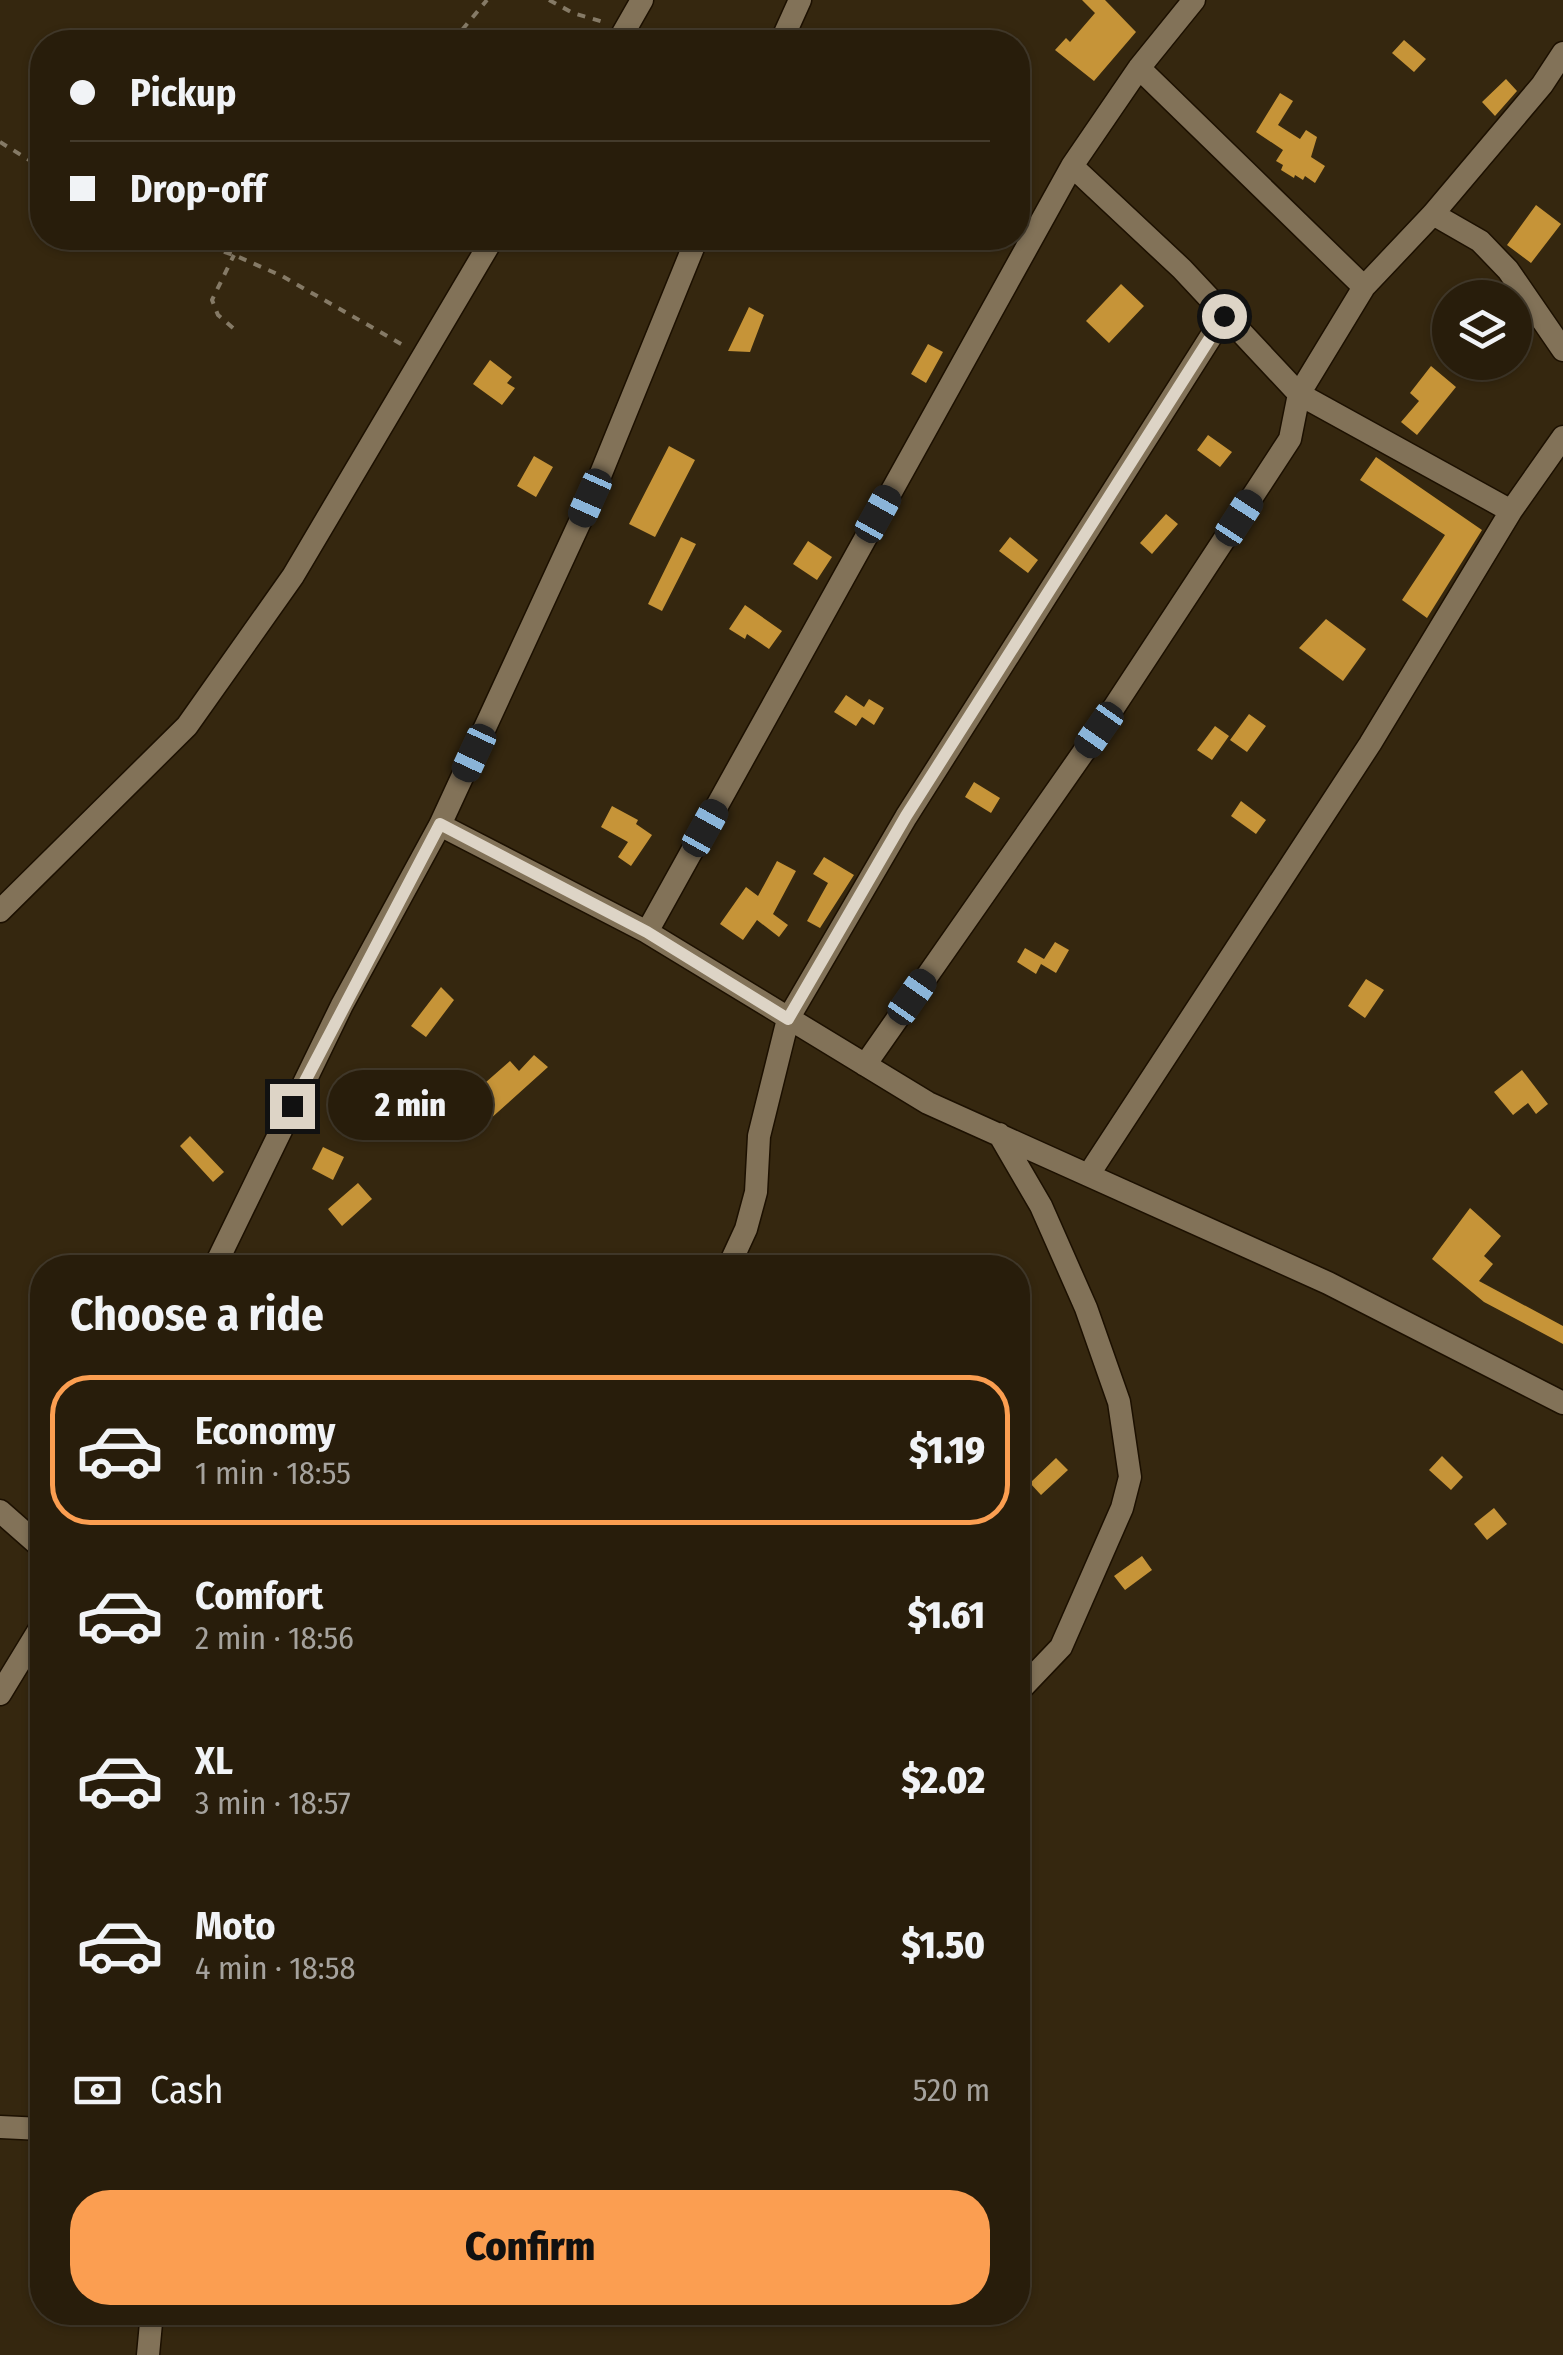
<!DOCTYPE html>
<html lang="en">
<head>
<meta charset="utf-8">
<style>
	:root { --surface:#281d0b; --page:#342a19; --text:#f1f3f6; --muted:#a5a29d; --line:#443b2c; --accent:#fb9e51 }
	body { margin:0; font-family:"Fira Sans Condensed",sans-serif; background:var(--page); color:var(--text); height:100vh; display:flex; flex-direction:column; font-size:38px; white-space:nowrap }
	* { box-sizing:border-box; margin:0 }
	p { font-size:32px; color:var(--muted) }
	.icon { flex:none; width:55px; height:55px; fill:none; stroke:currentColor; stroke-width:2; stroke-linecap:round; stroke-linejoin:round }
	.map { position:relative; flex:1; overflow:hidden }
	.panel { position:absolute; left:30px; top:1255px; width:1000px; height:1070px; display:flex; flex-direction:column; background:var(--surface); border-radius:40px; box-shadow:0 2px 8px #0004,0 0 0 2px var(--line) }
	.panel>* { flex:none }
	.guide { position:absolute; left:30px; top:30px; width:1000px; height:220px; border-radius:40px; box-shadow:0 2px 8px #0004,0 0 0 2px var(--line); display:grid; align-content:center; height:220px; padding:0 40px; background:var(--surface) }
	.tools { position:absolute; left:1432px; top:280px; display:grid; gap:20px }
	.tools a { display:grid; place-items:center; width:100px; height:100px; border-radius:50%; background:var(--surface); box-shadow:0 2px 8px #0004,0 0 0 2px var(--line); font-size:50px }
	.end { position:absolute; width:45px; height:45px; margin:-22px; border:12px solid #ddd4c6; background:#111; box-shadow:0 0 0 5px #111 }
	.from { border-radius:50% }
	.bubble { position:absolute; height:70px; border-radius:35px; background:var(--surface); box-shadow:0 2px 8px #0004,0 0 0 2px var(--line); font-size:32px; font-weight:800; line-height:70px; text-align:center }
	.car { position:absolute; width:30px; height:60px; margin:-30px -15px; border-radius:12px; box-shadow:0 0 8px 2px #0007; background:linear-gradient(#222 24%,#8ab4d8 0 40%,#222 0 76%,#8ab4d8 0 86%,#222 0) }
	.guide b { display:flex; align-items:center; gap:35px; height:95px; font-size:38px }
	.guide b+b { border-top:2px solid var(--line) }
	.guide i { width:25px; height:25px; background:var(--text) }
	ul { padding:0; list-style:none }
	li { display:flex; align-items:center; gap:30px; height:150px; margin:0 20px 15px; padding:0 20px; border:5px solid transparent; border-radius:40px }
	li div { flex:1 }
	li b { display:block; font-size:38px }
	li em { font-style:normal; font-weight:800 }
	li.current { border-color:var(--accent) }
	li>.icon { width:90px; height:90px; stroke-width:1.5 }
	h2 { padding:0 40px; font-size:45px; line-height:120px }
	.pay { display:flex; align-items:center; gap:25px; height:110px; padding:0 40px; font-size:38px }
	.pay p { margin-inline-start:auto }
	.cta { display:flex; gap:20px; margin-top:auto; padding:20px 40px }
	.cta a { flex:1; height:115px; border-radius:40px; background:var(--accent); color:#111; font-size:40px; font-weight:800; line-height:115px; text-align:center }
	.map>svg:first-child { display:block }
</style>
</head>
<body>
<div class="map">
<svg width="1563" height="2355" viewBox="0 0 1563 2355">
	<rect width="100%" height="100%" fill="#35270f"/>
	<path fill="#c69438" d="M1082,0H1105L1136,32L1094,81L1055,50L1066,38L1070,42L1095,13Z
		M1404,40L1426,59L1414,72L1392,53Z
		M1506,79L1517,91L1495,116L1482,102Z
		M1280,93L1293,101L1278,125L1300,139L1306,130L1317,137L1311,157L1325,166L1315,183L1305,176L1303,180L1295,175L1294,178L1281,170L1283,165L1276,161L1283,150L1256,132Z
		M1536,205L1561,224L1531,263L1507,245Z
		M1121,284L1144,306L1109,343L1086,321Z
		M749,307L764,315L750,352L728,351Z
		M928,344L943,352L926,383L911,374Z
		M490,360L512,377L507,383L515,388L502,405L473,384Z
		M1431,366L1456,387L1417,435L1401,422L1419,401L1410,393Z
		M1208,435L1232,452L1220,467L1197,450Z
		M669,446L695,460L655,537L629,524Z
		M534,456L553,467L536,497L517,486Z
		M1376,457L1482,530L1427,618L1402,600L1445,535L1360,480Z
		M1166,514L1178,524L1152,554L1140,543Z
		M681,537L696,544L662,611L648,604Z
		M1010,537L1038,560L1028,573L999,551Z
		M808,541L832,557L817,580L793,564Z
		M745,605L782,631L769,649L747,634L745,639L729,629Z
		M1326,619L1366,649L1343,681L1299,648Z
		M846,695L864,707L869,699L884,708L874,725L862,717L856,726L834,712Z
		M1249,714L1266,726L1247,752L1230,740Z
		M1215,726L1229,736L1212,760L1197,750Z
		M974,782L1000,798L991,813L965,797Z
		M1241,801L1266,820L1256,834L1231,816Z
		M612,806L638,820L636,824L652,835L631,866L618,857L628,842L601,827Z
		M824,857L854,875L820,928L807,921L828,883L813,874Z
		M777,861L796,871L773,914L788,925L779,937L757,920L743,940L720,924L746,887L758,896Z
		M1055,942L1069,950L1056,973L1041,964L1036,974L1017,962L1025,948L1044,959Z
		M1366,979L1384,990L1365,1018L1348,1006Z
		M441,987L454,1000L426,1037L411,1026Z
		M534,1055L548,1067L489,1120L469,1097L510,1061L519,1071Z
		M1522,1070L1548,1104L1536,1114L1528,1103L1513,1115L1494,1092Z
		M190,1136L224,1172L213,1182L180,1146Z
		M323,1147L344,1157L333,1180L312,1169Z
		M358,1183L372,1199L342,1226L328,1209Z
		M1470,1208L1501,1236L1484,1256L1493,1264L1479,1281L1563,1326V1344L1484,1302L1432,1259Z
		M1442,1456L1463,1477L1451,1490L1429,1470Z
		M1056,1458L1068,1470L1041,1495L1030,1483Z
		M1494,1508L1507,1524L1487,1540L1474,1524Z
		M1142,1556L1152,1570L1125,1590L1114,1576Z"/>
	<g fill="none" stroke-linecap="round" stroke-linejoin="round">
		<g stroke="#1c1000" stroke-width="25">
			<path id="minor" d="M618,42L642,0
				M781,42L800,0
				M1139,68L1364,287
				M1072,166L1182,269L1299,394L1511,511
				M1433,214L1480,241L1508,270L1563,350
				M440,825L647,932L928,1103L1328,1283L1563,1403
				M0,911L187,726L293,576L493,238
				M647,932L1072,166L1139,68L1194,0
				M865,1065L1099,730L1258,488L1290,439L1299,394L1364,287L1433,214L1542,85L1563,53
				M999,1134L1041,1206L1086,1308L1119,1402L1130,1477L1122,1508L1061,1647L1018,1692
				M1089,1174L1370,744L1511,511L1563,437
				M214,1268L342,1005L440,825L591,498L697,238
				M728,1268L746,1229L756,1192L759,1136L788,1019L906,817L1224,316
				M0,1511L42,1548
				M0,1694L42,1625
				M0,2127L42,2129
				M148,2355L152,2312"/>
		</g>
		<path stroke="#857a66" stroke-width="4" stroke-dasharray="8 8" stroke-linecap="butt" d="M549,0L573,13L607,23
			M452,42L487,0
			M0,142L42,168
			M178,238L234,255L282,276L403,345
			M233,328L218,315L212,300L234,255"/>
		<use href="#minor" stroke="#827258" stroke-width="22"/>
	</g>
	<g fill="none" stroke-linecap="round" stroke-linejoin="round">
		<path stroke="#ddd4c6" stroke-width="12" d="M292,1106L440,824L647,932L788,1019L906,816L1224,316"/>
	</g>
</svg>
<div class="tools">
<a><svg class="icon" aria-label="layers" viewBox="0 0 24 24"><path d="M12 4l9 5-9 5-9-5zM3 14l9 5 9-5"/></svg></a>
</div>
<i class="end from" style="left:1224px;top:316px"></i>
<i class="end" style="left:292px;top:1106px"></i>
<div class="bubble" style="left:328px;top:1070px;width:165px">2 min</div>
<i class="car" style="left:590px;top:498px;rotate:204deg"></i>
<i class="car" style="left:878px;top:514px;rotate:29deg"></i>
<i class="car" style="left:1239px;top:518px;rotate:33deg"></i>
<i class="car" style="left:1099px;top:730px;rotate:215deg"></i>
<i class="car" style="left:474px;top:753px;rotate:205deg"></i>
<i class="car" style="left:705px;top:828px;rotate:29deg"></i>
<i class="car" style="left:912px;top:997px;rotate:35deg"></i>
<div class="guide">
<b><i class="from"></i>Pickup</b>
<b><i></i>Drop-off</b>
</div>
<section class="panel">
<h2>Choose a ride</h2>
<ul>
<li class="current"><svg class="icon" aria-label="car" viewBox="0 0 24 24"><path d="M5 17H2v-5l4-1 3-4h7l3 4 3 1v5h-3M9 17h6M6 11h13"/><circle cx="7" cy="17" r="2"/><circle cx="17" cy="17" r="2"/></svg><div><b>Economy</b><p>1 min · 18:55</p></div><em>$1.19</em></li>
<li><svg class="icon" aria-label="car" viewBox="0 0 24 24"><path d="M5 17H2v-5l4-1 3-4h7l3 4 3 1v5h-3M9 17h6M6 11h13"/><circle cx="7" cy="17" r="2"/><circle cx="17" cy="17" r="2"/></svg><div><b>Comfort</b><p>2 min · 18:56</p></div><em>$1.61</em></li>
<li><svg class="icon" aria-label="car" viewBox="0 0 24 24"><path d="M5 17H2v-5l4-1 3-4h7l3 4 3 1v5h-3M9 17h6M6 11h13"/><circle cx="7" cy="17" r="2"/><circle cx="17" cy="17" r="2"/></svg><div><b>XL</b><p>3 min · 18:57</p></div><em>$2.02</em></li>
<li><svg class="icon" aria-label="car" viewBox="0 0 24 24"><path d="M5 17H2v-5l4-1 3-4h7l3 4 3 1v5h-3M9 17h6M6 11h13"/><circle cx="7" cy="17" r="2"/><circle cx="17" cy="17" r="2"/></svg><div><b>Moto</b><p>4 min · 18:58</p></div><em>$1.50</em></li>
</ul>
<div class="pay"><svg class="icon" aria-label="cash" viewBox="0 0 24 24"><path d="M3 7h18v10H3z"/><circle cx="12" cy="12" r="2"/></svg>Cash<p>520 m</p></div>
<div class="cta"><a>Confirm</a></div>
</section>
</div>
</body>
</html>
